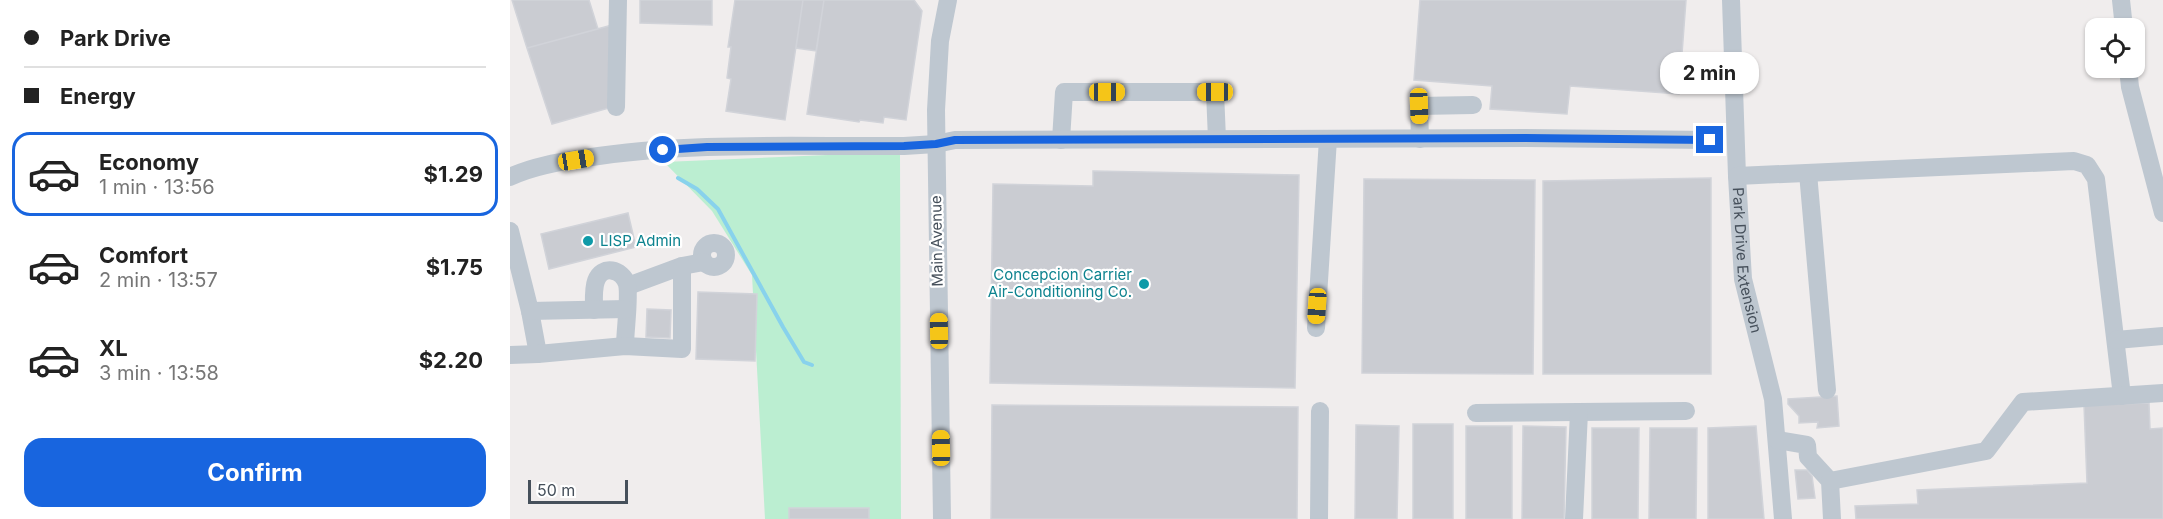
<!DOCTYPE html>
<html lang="en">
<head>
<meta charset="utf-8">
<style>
	:root { --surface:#fff; --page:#f6f6f6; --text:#222; --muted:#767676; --line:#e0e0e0; --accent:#1865df }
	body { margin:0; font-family:Inter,sans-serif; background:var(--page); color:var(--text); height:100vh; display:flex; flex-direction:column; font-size:22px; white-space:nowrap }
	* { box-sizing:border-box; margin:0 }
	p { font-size:20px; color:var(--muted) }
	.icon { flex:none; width:33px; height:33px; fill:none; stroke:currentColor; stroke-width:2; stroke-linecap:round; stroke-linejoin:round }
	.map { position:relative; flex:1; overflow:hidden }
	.details { display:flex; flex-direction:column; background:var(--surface); width:510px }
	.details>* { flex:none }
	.hud { display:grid; align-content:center; height:132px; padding:0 24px; background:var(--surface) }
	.controls { position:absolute; left:1575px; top:18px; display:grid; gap:12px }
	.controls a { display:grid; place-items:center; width:60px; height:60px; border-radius:12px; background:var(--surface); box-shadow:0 2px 4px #0004; font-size:30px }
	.scale { position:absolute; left:18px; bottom:15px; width:100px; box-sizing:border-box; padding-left:6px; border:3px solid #46505b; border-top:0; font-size:16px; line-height:21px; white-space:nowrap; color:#46505b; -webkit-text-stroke:4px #fff; paint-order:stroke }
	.end { position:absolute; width:27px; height:27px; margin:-14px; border:8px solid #1865df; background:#fff; box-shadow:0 0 0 3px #fff }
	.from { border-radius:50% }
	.bubble { position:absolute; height:42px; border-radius:18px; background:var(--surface); box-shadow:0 2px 4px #0004; font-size:20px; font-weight:700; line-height:42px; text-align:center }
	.car { position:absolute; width:18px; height:36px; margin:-18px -9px; border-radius:8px; box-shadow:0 0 4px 2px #0007; background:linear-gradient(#f5c518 24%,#345 0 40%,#f5c518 0 76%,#345 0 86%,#f5c518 0) }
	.hud b { display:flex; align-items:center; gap:21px; height:57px; font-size:22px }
	.hud b+b { border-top:2px solid var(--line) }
	.hud i { width:15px; height:15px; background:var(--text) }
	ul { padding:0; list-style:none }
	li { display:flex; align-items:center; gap:18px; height:84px; margin:0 12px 9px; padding:0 12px; border:3px solid transparent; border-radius:18px }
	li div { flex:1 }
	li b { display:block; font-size:22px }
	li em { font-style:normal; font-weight:700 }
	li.current { border-color:var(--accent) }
	li>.icon { width:54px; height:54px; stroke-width:1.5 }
	.action { display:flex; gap:12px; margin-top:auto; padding:12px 24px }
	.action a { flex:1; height:69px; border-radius:18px; background:var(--accent); color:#fff; font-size:24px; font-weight:700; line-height:69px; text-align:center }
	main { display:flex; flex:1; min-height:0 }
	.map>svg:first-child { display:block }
</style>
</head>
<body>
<main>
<section class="details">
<div class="hud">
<b><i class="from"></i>Park Drive</b>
<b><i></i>Energy</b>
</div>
<ul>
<li class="current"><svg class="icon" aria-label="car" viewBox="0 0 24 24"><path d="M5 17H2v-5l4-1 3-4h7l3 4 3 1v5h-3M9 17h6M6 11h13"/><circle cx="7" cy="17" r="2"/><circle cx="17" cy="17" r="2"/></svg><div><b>Economy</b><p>1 min · 13:56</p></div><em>$1.29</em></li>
<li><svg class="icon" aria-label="car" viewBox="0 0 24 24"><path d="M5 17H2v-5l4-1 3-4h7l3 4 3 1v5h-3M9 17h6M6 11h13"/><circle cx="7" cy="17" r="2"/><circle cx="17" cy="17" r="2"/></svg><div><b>Comfort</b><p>2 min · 13:57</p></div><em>$1.75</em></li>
<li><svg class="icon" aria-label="car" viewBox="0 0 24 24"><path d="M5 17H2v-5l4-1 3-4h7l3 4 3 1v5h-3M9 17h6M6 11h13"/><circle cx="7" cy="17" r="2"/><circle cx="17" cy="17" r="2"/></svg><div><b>XL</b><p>3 min · 13:58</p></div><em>$2.20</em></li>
</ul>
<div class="action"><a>Confirm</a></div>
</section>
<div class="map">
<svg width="1653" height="519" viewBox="0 0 1653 519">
	<rect width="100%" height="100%" fill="#f0eded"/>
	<path fill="#bbeed1" d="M390,152L391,519H255L242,275L202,211L154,162Z"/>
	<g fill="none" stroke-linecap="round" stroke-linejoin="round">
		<path stroke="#88d2ec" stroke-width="4" d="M168,178L187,189L208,209L273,327L294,362L302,365"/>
	</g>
	<path fill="#caccd2" stroke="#d1d3d9" stroke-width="1.5" d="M2,0H79L88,29L17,48Z
		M130,0H202V25L130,23Z
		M225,0H293L275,120L216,111L221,79L217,78L221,47H218Z
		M293,0H314L306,51L286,48Z
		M314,0H404L412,11L396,120L374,117L373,123L350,120L349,122L297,114Z
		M910,0H1176L1169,94L1060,86L1057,114L980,109L982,86L904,80Z
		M102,25L99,108L42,124L17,48Z
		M583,171L789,175L785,388L480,383L483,184L583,186Z
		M1201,178V374H1033V181Z
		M854,179L1025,180L1023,374L852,373Z
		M118,213L126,247L39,269L31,234Z
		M188,292L247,294L245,361L186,359Z
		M137,309L161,310L160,338L136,337Z
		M1327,396L1329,426L1307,428L1308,422L1289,423V416L1278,404V399Z
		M1639,403L1640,429L1653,428V519H1346L1345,506L1408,504L1407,490L1577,483L1574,405Z
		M482,405L788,407L787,519H481Z
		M903,424H943V519H903Z
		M846,425L889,426L887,519H845Z
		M956,426H1002V519H956Z
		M1013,426L1056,427L1054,519H1012Z
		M1246,426L1254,519H1198V428Z
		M1082,428H1129L1128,519H1082Z
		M1140,428H1187L1186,519H1139Z
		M1285,470H1297L1302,476L1305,498L1288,499Z
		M279,508H359V519H279Z"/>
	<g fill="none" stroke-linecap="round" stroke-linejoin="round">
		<g stroke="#bec7d0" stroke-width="18">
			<path id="s1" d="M1221,0L1227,176L1233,279L1263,399L1273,519"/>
			<path d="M1611,0L1614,28"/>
			<path d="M1618,68L1620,87L1653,213"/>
			<path d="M106,107L108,0"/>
			<path d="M910,139L909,106L963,105"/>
			<path d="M551,140L554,92H705L707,139"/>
			<path d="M1298,173L1317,390"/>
			<path d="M1227,176L1564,161L1577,165L1586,179L1612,396"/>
			<path d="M0,177C23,166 50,162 75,158C180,141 288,147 394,146L426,144L445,140L1016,138L1200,140"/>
			<path d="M0,231L20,311L28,354"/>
			<circle cx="204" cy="255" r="12"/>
			<path d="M118,286L172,266L194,262"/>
			<path d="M84,310C84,301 83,289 86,281C92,264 112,269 117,284C120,296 115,331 115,346"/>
			<path d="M20,311L116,309"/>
			<path d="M806,328L818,139"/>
			<path d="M1606,340L1653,336"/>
			<path d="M0,355L28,354L115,346L172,349V266"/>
			<path d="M966,413L1176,411"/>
			<path d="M1267,440L1297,445L1298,457L1320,481L1322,519"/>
			<path d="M1320,481L1476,451L1513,402L1653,393"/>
			<path d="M432,519L426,110L430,41L438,0"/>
			<path d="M809,519L810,411"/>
			<path d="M1064,519L1069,412"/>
		</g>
	</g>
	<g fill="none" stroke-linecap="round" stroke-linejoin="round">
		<path stroke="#1865df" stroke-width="8" d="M153,150L197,147L394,146L426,144L445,140L1016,138L1200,140"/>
	</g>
	<g fill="#0f9aa8" stroke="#fff" stroke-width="2">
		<circle cx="78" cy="241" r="6"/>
		<circle cx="634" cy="284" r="6"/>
	</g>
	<g text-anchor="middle" stroke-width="4.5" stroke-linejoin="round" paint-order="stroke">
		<g font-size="15" fill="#0d838f" stroke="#fff" text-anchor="start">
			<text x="90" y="246">LISP Admin</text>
			<text x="622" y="280" text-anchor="end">Concepcion Carrier<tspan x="622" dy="17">Air-Conditioning Co.</tspan></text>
		</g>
		<g font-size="15" fill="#46505b" stroke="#fff">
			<text transform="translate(427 241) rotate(-91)" y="5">Main Avenue</text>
			<text dy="5" stroke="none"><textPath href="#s1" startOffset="261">Park Drive Extension</textPath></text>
		</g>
	</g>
</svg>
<div class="controls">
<a><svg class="icon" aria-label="locate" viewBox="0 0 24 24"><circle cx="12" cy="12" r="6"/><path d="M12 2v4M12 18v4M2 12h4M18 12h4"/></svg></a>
</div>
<div class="scale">50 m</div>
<i class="end from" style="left:153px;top:150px"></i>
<i class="end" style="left:1200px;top:140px"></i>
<div class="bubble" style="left:1150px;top:52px;width:99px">2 min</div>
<i class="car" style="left:597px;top:92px;rotate:90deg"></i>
<i class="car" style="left:705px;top:92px;rotate:270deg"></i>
<i class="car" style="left:909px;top:106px;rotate:178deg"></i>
<i class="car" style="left:66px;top:160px;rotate:81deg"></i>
<i class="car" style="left:807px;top:306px;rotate:184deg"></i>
<i class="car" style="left:429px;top:331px;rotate:359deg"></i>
<i class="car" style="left:431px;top:448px;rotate:359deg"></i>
</div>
</main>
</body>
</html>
